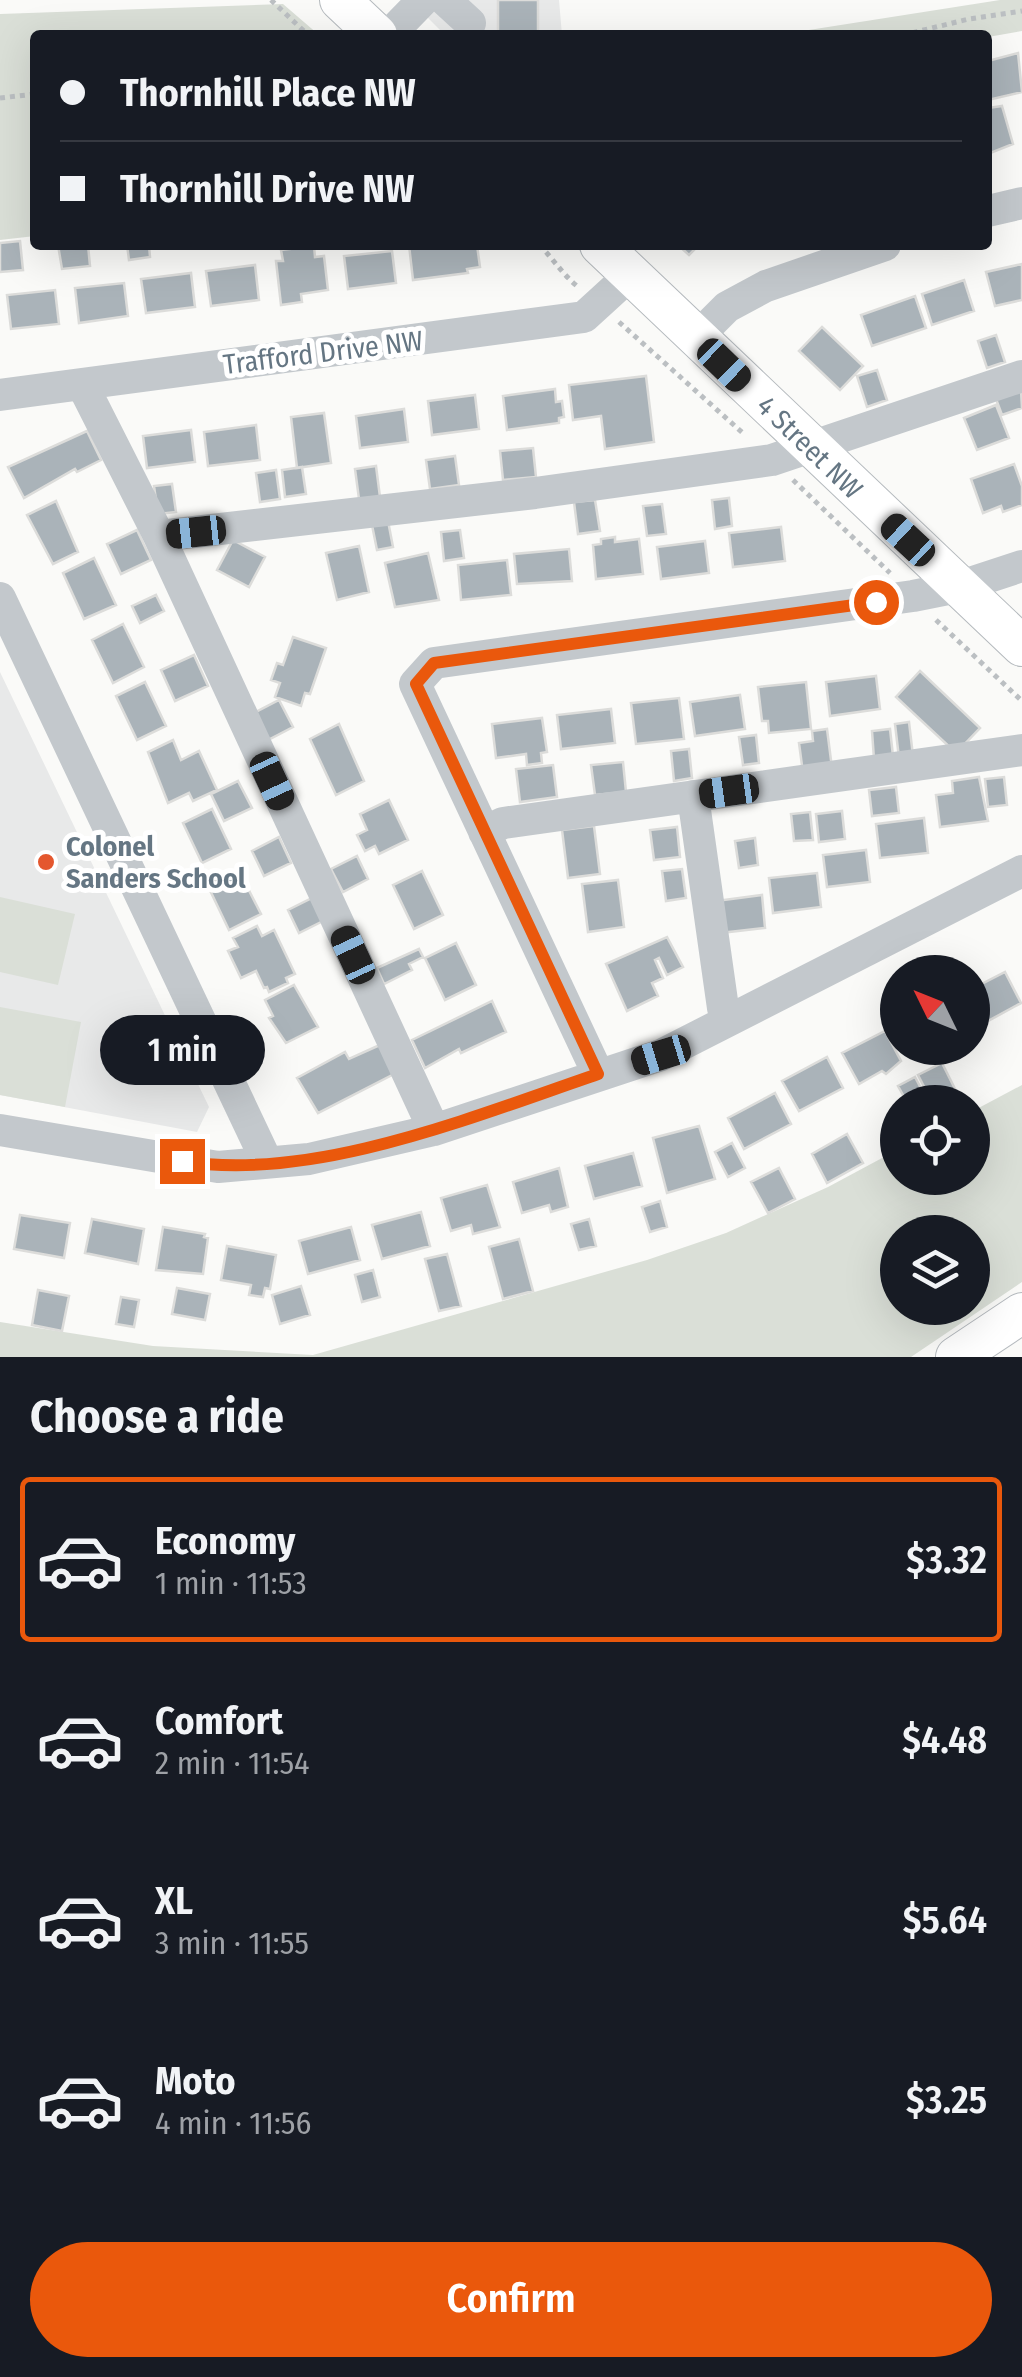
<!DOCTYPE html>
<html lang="en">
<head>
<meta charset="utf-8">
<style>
	:root { --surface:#171b24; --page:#242831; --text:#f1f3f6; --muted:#9ea1a6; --line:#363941; --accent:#ea580c }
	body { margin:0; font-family:"Fira Sans Condensed",sans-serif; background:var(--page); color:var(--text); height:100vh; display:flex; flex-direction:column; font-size:38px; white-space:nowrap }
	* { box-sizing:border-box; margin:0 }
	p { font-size:32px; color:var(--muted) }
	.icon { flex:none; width:55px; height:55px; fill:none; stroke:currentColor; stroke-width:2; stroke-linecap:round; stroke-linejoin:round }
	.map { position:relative; height:1357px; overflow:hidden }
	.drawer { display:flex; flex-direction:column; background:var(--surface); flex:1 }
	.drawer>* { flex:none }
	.banner { position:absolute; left:30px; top:30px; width:962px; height:220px; border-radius:10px; box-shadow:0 10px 40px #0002; display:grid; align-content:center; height:220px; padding:0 30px; background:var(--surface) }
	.needle { width:65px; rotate:313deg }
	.tools { position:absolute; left:880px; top:955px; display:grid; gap:20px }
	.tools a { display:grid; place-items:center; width:110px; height:110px; border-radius:50%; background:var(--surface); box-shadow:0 10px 40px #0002; font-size:50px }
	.end { position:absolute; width:45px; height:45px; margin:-22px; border:12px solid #ea580c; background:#fff; box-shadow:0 0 0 5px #fff }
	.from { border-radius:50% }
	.bubble { position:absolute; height:70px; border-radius:35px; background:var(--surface); box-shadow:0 10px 40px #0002; font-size:32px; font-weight:600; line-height:70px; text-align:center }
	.car { position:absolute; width:30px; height:60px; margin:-30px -15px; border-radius:12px; box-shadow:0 0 8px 2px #0007; background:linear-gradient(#222 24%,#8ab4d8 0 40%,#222 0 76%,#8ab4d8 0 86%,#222 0) }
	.banner b { display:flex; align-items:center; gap:35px; height:95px; font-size:38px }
	.banner b+b { border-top:2px solid var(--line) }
	.banner i { width:25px; height:25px; background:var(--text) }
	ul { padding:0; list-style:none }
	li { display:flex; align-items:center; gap:30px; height:165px; margin:0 20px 15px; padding:0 10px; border:5px solid transparent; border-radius:10px }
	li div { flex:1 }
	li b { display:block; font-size:38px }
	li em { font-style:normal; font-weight:600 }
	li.on { border-color:var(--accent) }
	li>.icon { width:90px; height:90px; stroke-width:1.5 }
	h2 { padding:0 30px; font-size:45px; line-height:120px }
	.action { display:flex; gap:20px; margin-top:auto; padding:20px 30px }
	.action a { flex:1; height:115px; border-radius:60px; background:var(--accent); color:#fff; font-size:40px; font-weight:600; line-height:115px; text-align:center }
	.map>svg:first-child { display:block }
</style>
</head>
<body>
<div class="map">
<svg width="1022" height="1357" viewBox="0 0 1022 1357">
	<rect width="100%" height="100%" fill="#fafaf8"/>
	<path fill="#e8e9e9" d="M410,0H559L562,35H445Z
		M0,672L209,1107L197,1132L0,1095Z"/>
	<path fill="#dadfd7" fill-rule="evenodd" d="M1000,0H1022V31L988,37L777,35Z
		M283,4L319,35H35V236L0,240V14Z
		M0,897L75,914L58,985L0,972Z
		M0,1007L81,1022L65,1107L0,1095Z
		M1022,1085V1282L911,1357H0V1322L153,1346L313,1355L647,1260L726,1233L828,1187L897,1150L898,1178H972L973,1111ZM972,1232V1308H898V1232Z"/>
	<path fill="#aab3b9" stroke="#dcdcda" stroke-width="2.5" d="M498,0H538V35H498Z
		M1018,53L1022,92L988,100V61Z
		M1002,106L1013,144L988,154V108Z
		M20,241L23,270L0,272V243Z
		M58,245H88L90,266L62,269Z
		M127,245H149L150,257L129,260Z
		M409,245H477L480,267L467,269L468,273L413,280Z
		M678,245H699L689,255Z
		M314,246L315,257L324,256L328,290L301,294L302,302L281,305L276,261H283L281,250Z
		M392,251L396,283L348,289L344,256Z
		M1022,264V300L995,306L986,272Z
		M255,265L259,300L211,306L206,271Z
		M191,273L195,307L146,313L141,279Z
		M964,280L974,311L932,325L922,294Z
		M124,283L128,316L79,323L75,288Z
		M55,290L59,324L11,329L7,295Z
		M915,296L926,328L872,346L861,315Z
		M822,327L863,366L840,390L799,351Z
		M996,335L1005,362L987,368L978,341Z
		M877,370L887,400L867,407L857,376Z
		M646,376L654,442L605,449L601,416L573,420L569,385Z
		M555,389L556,402L562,401L564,417L559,418V423L507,430L503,396Z
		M1021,390L1022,408L1002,415L996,399Z
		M475,395L479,429L432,435L428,401Z
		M996,405L1009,438L977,450L964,418Z
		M404,409L408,442L360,448L356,416Z
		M324,413L331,463L297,468L291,417Z
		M256,425L260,460L208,466L204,432Z
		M191,430L195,462L147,468L143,436Z
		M87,431L101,460L77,472L75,469L24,498L8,467Z
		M533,448L536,477L503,480L500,451Z
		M455,456L459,485L430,489L426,460Z
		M1014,464L1022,486V505L1003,512L1001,506L983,513L971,479Z
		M376,466L380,497L359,499L355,469Z
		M302,467L306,494L285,497L282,470Z
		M276,470L280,499L260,502L256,473Z
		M172,484L176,512L158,514L154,486Z
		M729,498L732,526L715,529L712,500Z
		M595,500L600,531L578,534L574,502Z
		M56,501L78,552L53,564L27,515Z
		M662,504L666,534L647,536L643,506Z
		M388,521L393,547L377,550L372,525Z
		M781,527L785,561L733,567L729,533Z
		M137,530L151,560L121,574L107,544Z
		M460,530L464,558L444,561L441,532Z
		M615,537V542L639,539L643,574L596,579L593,545L601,544V539Z
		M233,540L265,557L249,587L217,570Z
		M705,541L709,573L661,579L657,547Z
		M359,546L369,592L337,600L326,553Z
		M569,549L572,581L517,584L514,554Z
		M428,553L439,600L395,607L385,563Z
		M94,558L116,605L84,619L63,573Z
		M507,560L511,595L461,600L458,565Z
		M156,595L164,611L140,623L132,606Z
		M123,624L144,667L113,683L92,640Z
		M293,637L326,648L310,694L305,693L301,706L275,697L280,683L271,680L277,663L283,665Z
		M194,655L208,686L175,701L161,670Z
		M920,671L980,728L956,753L896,697Z
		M876,676L880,709L830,716L826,682Z
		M145,682L166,726L137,740L116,696Z
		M806,682L811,729L769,733L768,721H762L758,687Z
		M740,695L745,729L695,736L690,702Z
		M679,698L684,739L636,744L631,703Z
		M279,700L293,727L268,740L254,713Z
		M611,709L615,743L561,749L557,715Z
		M542,718L547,752L541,753L542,763L527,765L526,754L496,758L492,724Z
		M909,722L913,756L899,758L895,724Z
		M339,724L364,781L336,795L310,739Z
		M827,729L832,768L803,773L799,743L813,741L812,731Z
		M890,729L893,756L874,759L872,731Z
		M756,735L759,763L743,765L739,737Z
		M173,740L181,760L199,751L217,790L193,801L189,793L168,803L148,752Z
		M689,749L692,778L674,781L671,751Z
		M623,762L626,792L595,795L591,765Z
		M553,765L557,797L520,802L516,769Z
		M979,777L988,821L940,827L936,795L953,793L952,781Z
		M1004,777L1007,805L988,807L985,779Z
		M238,781L252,808L224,821L211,794Z
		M896,787L899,813L872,816L869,790Z
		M389,800L408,840L379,854L375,846L365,851L357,835L367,830L360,814Z
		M212,809L231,849L202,863L183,823Z
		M842,811L845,839L819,842L816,814Z
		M810,812L813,840L794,841L791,814Z
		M924,818L928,853L880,858L876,824Z
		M594,826L600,874L568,878L562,830Z
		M677,827L680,857L654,860L650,830Z
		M279,837L291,863L264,876L252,851Z
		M755,838L758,865L739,868L735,841Z
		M866,850L870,882L827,887L823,855Z
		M357,856L368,879L343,892L331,869Z
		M238,869L261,914L229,930L207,884Z
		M682,869L686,898L666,901L662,871Z
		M422,871L443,915L414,929L393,885Z
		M817,873L821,907L773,913L769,878Z
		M618,880L624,927L588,932L582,884Z
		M762,895L765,928L720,933L716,901Z
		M312,898L323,921L299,933L288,910Z
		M257,926L262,936L274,930L295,974L286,978L288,983L269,992L267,987L264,988L256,971L241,978L228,951L238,947L233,938Z
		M667,937L683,967L667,975L659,958L655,960L663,978L652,983L658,996L627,1011L606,964Z
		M456,943L476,985L445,1000L425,958Z
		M419,949L423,957L409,964L412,970L384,984L377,968Z
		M1005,972L1021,1003L977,1027L972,1019V989Z
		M294,985L318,1027L286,1043L269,1018L273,1016L265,1000Z
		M492,1001L506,1032L461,1053L459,1049L425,1068L412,1040Z
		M885,1031L901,1061L886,1074L882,1071L859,1084L842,1053Z
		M382,1044L396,1073L318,1113L297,1078L345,1052L349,1059Z
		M827,1057L843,1088L799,1111L782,1081Z
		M942,1063L956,1091L932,1102L918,1075Z
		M915,1077L928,1102H907L898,1086Z
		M775,1093L791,1124L744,1149L728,1118Z
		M699,1126L715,1179L667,1193L653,1138Z
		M847,1134L863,1163L827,1183L812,1154Z
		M732,1143L745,1168L728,1177L715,1152Z
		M633,1153L642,1186L594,1199L585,1166Z
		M559,1168L568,1207L551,1212L549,1205L522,1213L513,1182Z
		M779,1168L795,1199L768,1213L751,1182Z
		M487,1185L500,1227L473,1234L471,1225L451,1231L441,1198Z
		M660,1201L667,1227L650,1232L642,1207Z
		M421,1212L430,1246L382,1259L372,1225Z
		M20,1215L70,1223L64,1258L14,1249Z
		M92,1219L144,1229L138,1264L85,1253Z
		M589,1219L596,1246L579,1250L571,1224Z
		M163,1227L205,1234L204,1237L208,1238L203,1274L156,1270Z
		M351,1227L360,1260L308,1274L299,1241Z
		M519,1239L533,1291L503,1299L489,1247Z
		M227,1246L276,1255L270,1289L265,1288L263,1297L249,1295L251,1285L221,1280Z
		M447,1254L461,1306L439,1311L425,1259Z
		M373,1270L380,1297L362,1302L355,1275Z
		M301,1286L310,1315L280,1324L272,1295Z
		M177,1288L210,1294L205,1320L172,1314Z
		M38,1290L69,1296L62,1331L32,1325Z
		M121,1297L139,1300L134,1327L116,1324Z"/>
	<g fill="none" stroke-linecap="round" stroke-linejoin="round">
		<g stroke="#b5babe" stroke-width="42">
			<path id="major" d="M340,0L377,35
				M600,245L1022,646
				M956,1357L1022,1313"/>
		</g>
		<path stroke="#bbbfc2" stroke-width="5" stroke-dasharray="5 5" stroke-linecap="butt" d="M271,0L308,35
			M903,35L969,19L1022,11
			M0,98L35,94
			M539,245C553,258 562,274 577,286
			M619,322L745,435
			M793,480L890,573
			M936,620L1022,701"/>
		<path stroke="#c3c8cc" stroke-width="32" d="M445,0L470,23
			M389,35L423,0
			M988,211L1022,203
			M696,338L727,307L766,286L885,245
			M82,384L159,536L434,1130
			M0,395L584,317L630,275
			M159,536L535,493L772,460L1022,376
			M0,598L267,1162
			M693,796L723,1008L728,1020
			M484,832L503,823L1022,750
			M598,1074L415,684L434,663L913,596L958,587L1022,566
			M0,1130L218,1167L309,1159L434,1130L661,1055L1022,871"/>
		<use href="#major" stroke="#fff" stroke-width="40"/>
	</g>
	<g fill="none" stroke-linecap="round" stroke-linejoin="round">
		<path stroke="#ea580c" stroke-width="12" d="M182,1161C312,1183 475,1116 598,1074L416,684L434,663L876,602"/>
	</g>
	<circle fill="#e4572e" stroke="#fff" stroke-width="4" cx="46" cy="862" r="10"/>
	<g text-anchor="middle" stroke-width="10" stroke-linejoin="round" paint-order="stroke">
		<g font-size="28" fill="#657683" stroke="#fff">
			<text transform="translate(323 352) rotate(-7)" y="10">Trafford Drive NW</text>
			<text transform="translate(810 447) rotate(44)" y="10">4 Street NW</text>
		</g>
		<g font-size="28" font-weight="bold" fill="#657683" stroke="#fff" text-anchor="start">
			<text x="66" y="856">Colonel<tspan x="66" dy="32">Sanders School</tspan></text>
		</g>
	</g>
</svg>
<div class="tools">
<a><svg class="needle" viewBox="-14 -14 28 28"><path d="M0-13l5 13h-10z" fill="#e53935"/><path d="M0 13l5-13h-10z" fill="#9ea1a6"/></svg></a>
<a><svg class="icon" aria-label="locate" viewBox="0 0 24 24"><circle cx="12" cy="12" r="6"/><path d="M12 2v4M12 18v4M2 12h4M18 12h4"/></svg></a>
<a><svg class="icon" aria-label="layers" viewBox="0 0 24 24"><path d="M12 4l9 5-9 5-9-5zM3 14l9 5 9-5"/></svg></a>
</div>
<i class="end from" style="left:876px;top:602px"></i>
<i class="end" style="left:182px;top:1161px"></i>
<div class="bubble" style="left:100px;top:1015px;width:165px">1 min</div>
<i class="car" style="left:724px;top:365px;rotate:134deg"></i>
<i class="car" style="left:196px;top:532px;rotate:264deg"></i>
<i class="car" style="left:908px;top:540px;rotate:313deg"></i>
<i class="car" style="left:272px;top:781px;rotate:155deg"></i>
<i class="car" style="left:729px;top:791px;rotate:262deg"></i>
<i class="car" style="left:353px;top:955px;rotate:335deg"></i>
<i class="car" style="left:661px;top:1055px;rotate:253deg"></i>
<div class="banner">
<b><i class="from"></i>Thornhill Place NW</b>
<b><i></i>Thornhill Drive NW</b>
</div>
</div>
<section class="drawer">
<h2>Choose a ride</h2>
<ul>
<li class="on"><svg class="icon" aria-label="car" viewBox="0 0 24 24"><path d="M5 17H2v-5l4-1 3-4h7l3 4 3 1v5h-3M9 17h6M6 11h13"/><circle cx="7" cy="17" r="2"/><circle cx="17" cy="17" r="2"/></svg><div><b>Economy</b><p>1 min · 11:53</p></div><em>$3.32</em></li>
<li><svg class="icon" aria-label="car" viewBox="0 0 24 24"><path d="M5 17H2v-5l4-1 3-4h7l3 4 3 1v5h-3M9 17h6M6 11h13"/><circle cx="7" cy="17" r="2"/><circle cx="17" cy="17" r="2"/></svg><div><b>Comfort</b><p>2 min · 11:54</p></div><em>$4.48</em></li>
<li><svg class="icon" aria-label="car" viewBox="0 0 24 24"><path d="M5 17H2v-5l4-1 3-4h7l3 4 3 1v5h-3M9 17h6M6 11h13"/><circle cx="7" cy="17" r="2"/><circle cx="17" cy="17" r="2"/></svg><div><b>XL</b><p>3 min · 11:55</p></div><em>$5.64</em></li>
<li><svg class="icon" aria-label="car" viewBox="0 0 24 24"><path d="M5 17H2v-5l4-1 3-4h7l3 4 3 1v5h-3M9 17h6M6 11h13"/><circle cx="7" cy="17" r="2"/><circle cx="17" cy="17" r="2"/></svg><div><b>Moto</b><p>4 min · 11:56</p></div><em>$3.25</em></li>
</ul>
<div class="action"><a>Confirm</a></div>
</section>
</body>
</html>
